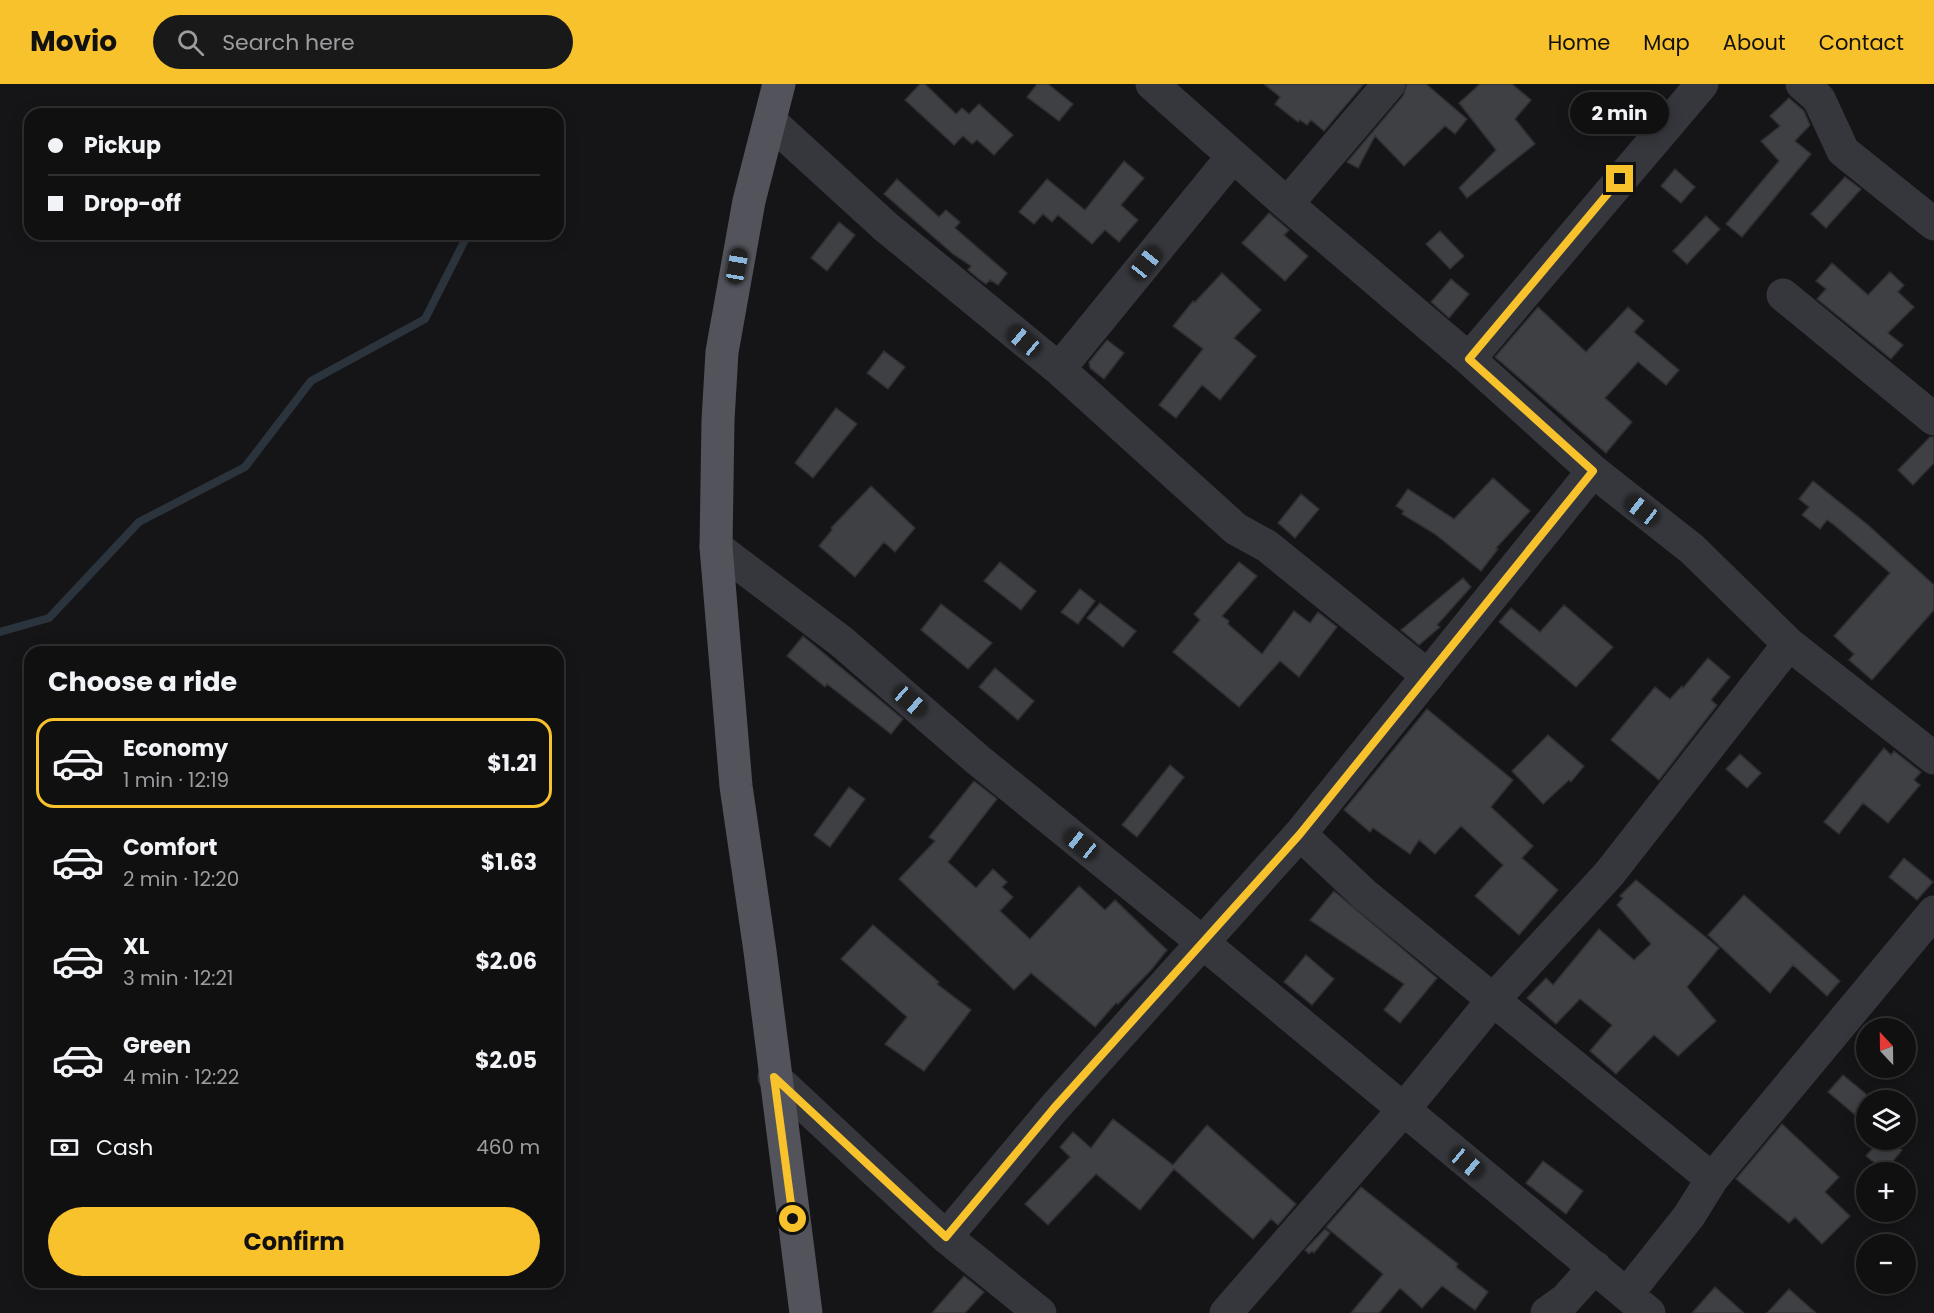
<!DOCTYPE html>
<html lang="en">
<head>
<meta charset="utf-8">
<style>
	:root { --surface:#101011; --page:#19191a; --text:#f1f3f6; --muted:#9c9d9f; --line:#303031; --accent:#f8c22c }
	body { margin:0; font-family:Poppins,sans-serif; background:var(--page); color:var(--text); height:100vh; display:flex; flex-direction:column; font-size:22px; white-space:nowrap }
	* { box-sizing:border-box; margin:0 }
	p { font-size:20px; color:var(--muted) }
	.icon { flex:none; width:33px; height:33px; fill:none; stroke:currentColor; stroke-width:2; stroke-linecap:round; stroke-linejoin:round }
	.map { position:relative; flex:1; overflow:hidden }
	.sheet { position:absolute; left:24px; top:562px; width:540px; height:642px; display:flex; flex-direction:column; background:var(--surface); border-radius:18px; box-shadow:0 3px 15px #0003,0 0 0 2px var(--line) }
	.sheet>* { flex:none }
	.hud { position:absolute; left:24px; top:24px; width:540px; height:132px; border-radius:18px; box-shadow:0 3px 15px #0003,0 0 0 2px var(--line); display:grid; align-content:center; height:132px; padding:0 24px; background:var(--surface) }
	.needle { width:39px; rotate:338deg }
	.controls { position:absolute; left:1856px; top:934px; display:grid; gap:12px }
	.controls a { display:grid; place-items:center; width:60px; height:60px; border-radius:50%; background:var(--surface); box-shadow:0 3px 15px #0003,0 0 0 2px var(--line); font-size:30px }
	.end { position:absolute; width:27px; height:27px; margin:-14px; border:8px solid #f8c22c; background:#111; box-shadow:0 0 0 3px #111 }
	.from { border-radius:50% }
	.bubble { position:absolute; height:42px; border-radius:21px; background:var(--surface); box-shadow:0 3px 15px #0003,0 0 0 2px var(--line); font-size:20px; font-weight:700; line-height:42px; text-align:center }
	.car { position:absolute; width:18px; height:36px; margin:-18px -9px; border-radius:8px; box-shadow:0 0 4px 2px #0007; background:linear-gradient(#222 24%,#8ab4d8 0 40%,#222 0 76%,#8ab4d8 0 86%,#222 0) }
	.hud b { display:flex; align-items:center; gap:21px; height:57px; font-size:22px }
	.hud b+b { border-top:2px solid var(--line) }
	.hud i { width:15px; height:15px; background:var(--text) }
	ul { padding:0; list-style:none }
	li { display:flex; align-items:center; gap:18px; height:90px; margin:0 12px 9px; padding:0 12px; border:3px solid transparent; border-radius:18px }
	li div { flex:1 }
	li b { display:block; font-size:22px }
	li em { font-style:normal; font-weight:700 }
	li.on { border-color:var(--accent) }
	li>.icon { width:54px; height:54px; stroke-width:1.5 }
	h2 { padding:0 24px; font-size:27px; line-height:72px }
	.pay { display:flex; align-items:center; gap:15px; height:66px; padding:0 24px; font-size:22px }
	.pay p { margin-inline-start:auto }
	.action { display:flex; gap:12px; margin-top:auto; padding:12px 24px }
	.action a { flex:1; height:69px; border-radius:36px; background:var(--accent); color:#111; font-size:24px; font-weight:700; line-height:69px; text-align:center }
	header { display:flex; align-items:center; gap:36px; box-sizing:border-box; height:84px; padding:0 30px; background:var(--accent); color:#111 }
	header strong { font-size:28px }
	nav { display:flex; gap:33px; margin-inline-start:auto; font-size:21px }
	.search { width:420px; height:54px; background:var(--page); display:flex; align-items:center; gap:15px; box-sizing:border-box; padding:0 21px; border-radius:33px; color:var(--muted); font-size:22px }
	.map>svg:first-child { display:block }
</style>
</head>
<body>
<header>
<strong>Movio</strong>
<div class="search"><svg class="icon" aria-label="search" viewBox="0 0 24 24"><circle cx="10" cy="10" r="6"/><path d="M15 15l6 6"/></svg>Search here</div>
<nav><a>Home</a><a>Map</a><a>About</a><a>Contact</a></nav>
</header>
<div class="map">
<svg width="1934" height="1229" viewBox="0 0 1934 1229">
	<rect width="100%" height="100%" fill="#151517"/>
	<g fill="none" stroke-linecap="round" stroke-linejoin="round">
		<path stroke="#2b333c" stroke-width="8" d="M0,548L49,534L139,438L245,383L311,297L425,235L468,150"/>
	</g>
	<path fill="#3f4044" stroke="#2f2f33" stroke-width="1.5" d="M920,0H925L956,30L962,24L969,30L979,20L1013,51L994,71L977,56L972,60L963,52L954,61L905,16Z
		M1037,0H1048L1073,20L1059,37L1027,13Z
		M1264,0H1364L1324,47L1311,36L1307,41L1300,36L1298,38L1275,20L1280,13Z
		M1407,0H1426L1467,35L1455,50L1445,42L1404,82L1375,52L1358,84L1347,78L1403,12Z
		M1480,0H1512L1531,16L1515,35L1535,60L1467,114L1459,104L1496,66L1459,19Z
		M1789,14L1804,27L1810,41L1795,57L1811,70L1742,153L1726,140L1779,77L1761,57L1780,42L1770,32Z
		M1124,77L1144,94L1121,121L1138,136L1119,158L1105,146L1092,160L1058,131L1052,138L1043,130L1034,140L1019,128L1047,95L1085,126Z
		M1675,85L1695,103L1681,119L1661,102Z
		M1845,93L1861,105L1826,144L1811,130Z
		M897,95L939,133L946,126L960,138L955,144L1007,189L998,201L990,196L986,200L980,196L968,186L971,182L953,170L884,110Z
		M1269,129L1289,146L1284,151L1308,172L1285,197L1242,159Z
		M1706,132L1720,145L1687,180L1673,167Z
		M839,138L855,151L827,187L811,174Z
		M1440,147L1464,172L1450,185L1426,160Z
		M1832,179L1868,211L1890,188L1904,201L1898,208L1914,223L1888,249L1903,261L1891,275L1817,215L1826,205L1816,197Z
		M1222,189L1261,226L1234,254L1256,272L1220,316L1202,301L1176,334L1159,321L1203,265L1173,242L1193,217L1195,218Z
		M1451,195L1469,210L1449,234L1431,218Z
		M1538,223L1586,268L1628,223L1644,237L1634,248L1679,286L1666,301L1638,278L1605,314L1632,338L1606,369L1495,273Z
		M1107,256L1124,269L1104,295L1090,284L1089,278Z
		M884,267L905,283L888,305L867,289Z
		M836,324L857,340L813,394L795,379Z
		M1930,353H1934V379L1913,401L1898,386Z
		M1493,394L1530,427L1496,464L1498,465L1481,487L1435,450L1402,430L1404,427L1396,422L1408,405L1454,435Z
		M1813,397L1868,441L1934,501V526L1872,596L1849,576L1854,570L1834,552L1890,489L1833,440L1827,436L1820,445L1802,431L1809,423L1799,415Z
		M871,402L915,444L895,468L884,458L855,493L819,462L832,446L831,444Z
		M1301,410L1319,425L1295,454L1278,439Z
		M1000,478L1036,507L1021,526L984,497Z
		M1239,478L1257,492L1222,532L1229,537L1228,540L1262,570L1294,527L1310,539L1318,528L1337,543L1299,593L1280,577L1239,623L1173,568L1200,536L1194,530Z
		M1463,494L1471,503L1437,541L1440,543L1419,561L1401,546Z
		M1080,505L1095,517L1078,540L1061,528Z
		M1100,519L1136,547L1123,563L1087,534Z
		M941,520L992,559L968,585L921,546Z
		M1564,521L1613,563L1576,603L1499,538L1511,524L1540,548Z
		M803,552L903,635L891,650L827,600L825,603L787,572Z
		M1708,574L1730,593L1711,616L1717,621L1659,696L1611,656L1655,603L1670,615L1682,602L1683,604Z
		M995,584L1034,617L1018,636L979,603Z
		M1427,625L1513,696L1491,723L1533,762L1522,774L1558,806L1519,851L1475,812L1503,781L1461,742L1435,770L1419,756L1410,770L1373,744L1370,748L1344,726Z
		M1548,651L1584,682L1571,698L1569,696L1543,720L1512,687Z
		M1884,664L1891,671L1894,667L1921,688L1914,696L1920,701L1888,739L1863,719L1839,750L1824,738Z
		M1740,670L1761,689L1747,704L1726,685Z
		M1170,681L1184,693L1137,753L1122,741Z
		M974,697L997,715L948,778L976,804L993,785L1007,798L1002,803L1013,813L1000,827L1030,855L1079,802L1105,826L1115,816L1167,866L1151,886L1118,920L1116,919L1095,943L1031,889L1014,906L899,795L935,757L929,753Z
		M849,703L865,715L830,763L814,751Z
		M1904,774L1933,798L1917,816L1889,793Z
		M1636,796L1719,864L1687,903L1716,937L1678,972L1654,951L1616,990L1590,967L1612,941L1580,915L1556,940L1527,914L1546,894L1553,901L1599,845L1634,876L1651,860L1617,821L1623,814L1620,812Z
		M1334,807L1437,894L1400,939L1384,926L1404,900L1310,836Z
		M1744,811L1840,897L1827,912L1793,881L1770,909L1708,851Z
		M873,841L939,898L937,900L971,926L924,987L885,960L907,933L841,875Z
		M1306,871L1334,895L1312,921L1284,898Z
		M1843,991L1866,1010V1040L1828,1008Z
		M1113,1035L1173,1081L1207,1041L1296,1120L1278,1141L1271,1135L1253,1155L1174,1085L1140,1126L1096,1090L1048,1141L1025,1120L1070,1073L1060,1063L1073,1048L1091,1064Z
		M1782,1040L1839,1093L1825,1108L1850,1132L1822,1160L1795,1133L1789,1139L1736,1095Z
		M1880,1056H1890L1902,1066L1885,1087L1866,1072Z
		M1543,1077L1583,1107L1566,1130L1526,1099Z
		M1361,1103L1458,1180L1456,1183L1488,1208L1475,1226L1442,1202L1422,1224L1400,1204L1379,1229H1351L1383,1190L1326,1143Z
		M1325,1145L1330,1149L1314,1169L1312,1167L1309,1170L1305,1166Z
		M964,1192L984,1208L965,1229H932Z
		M1715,1203L1744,1229H1692Z
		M1789,1205L1816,1229H1767Z"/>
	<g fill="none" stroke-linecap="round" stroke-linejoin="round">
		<path stroke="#36373c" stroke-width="33" d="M1152,0L1287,120L1469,275L1593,387L1692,465L1789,560L1934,674
			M1802,0L1819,15L1843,67L1934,140
			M771,38L886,143L1059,285L1236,445L1267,462L1428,592
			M1287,120L1389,0
			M1783,211L1934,335
			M1469,275L1702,0
			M1059,285L1233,72
			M716,463L842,558L978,676L1202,858L1649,1229
			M1300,750L1365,811L1712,1095
			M774,993L946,1153L1040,1229
			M946,1153L1054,1024L1300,750L1593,387
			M1627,1210L1689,1132L1712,1095L1934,828
			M1226,1229L1404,1025L1493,916L1609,790L1789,560
			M1547,1229L1565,1216L1595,1183"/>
		<path stroke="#52535b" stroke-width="33" d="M779,0L749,117L722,268L718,336L716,463L736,702L760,867L806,1229"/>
	</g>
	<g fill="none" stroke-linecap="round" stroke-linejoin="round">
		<path stroke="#f8c22c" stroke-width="8" d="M793,1135L774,993L946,1153L1054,1024L1300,750L1593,387L1469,275L1620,95"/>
	</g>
</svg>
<div class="controls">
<a><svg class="needle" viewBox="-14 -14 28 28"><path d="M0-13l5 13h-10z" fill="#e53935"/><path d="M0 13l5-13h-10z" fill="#9c9d9f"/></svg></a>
<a><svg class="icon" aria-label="layers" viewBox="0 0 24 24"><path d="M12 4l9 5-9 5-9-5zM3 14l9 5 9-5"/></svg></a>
<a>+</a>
<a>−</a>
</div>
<i class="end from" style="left:793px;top:1135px"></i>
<i class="end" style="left:1620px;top:95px"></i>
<div class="bubble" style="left:1570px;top:8px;width:99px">2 min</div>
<i class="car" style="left:1146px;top:179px;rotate:39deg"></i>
<i class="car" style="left:737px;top:182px;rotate:10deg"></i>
<i class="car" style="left:1024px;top:257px;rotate:310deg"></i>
<i class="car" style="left:1642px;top:426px;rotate:308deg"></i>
<i class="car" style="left:910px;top:617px;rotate:131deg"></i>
<i class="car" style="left:1081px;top:760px;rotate:309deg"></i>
<i class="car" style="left:1467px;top:1079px;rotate:130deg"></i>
<div class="hud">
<b><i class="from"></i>Pickup</b>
<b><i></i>Drop-off</b>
</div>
<section class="sheet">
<h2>Choose a ride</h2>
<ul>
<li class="on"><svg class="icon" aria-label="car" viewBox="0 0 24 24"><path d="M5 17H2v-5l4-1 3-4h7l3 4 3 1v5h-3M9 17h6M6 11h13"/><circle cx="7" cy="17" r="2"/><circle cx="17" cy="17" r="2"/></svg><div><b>Economy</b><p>1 min · 12:19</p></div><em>$1.21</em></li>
<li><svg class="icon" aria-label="car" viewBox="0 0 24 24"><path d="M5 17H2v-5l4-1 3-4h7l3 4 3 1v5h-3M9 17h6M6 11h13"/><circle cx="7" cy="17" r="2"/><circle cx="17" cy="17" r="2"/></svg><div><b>Comfort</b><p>2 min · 12:20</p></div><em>$1.63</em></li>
<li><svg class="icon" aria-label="car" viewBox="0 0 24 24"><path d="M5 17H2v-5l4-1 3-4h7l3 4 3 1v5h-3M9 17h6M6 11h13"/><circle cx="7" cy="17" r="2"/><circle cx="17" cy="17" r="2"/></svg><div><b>XL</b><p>3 min · 12:21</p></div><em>$2.06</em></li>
<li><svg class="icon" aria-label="car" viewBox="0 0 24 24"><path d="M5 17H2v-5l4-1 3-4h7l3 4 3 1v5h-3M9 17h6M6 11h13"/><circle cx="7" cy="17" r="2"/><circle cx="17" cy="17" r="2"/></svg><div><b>Green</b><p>4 min · 12:22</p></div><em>$2.05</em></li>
</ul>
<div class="pay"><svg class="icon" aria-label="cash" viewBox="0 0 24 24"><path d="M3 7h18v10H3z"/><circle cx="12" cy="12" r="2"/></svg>Cash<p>460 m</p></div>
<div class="action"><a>Confirm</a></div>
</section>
</div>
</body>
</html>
